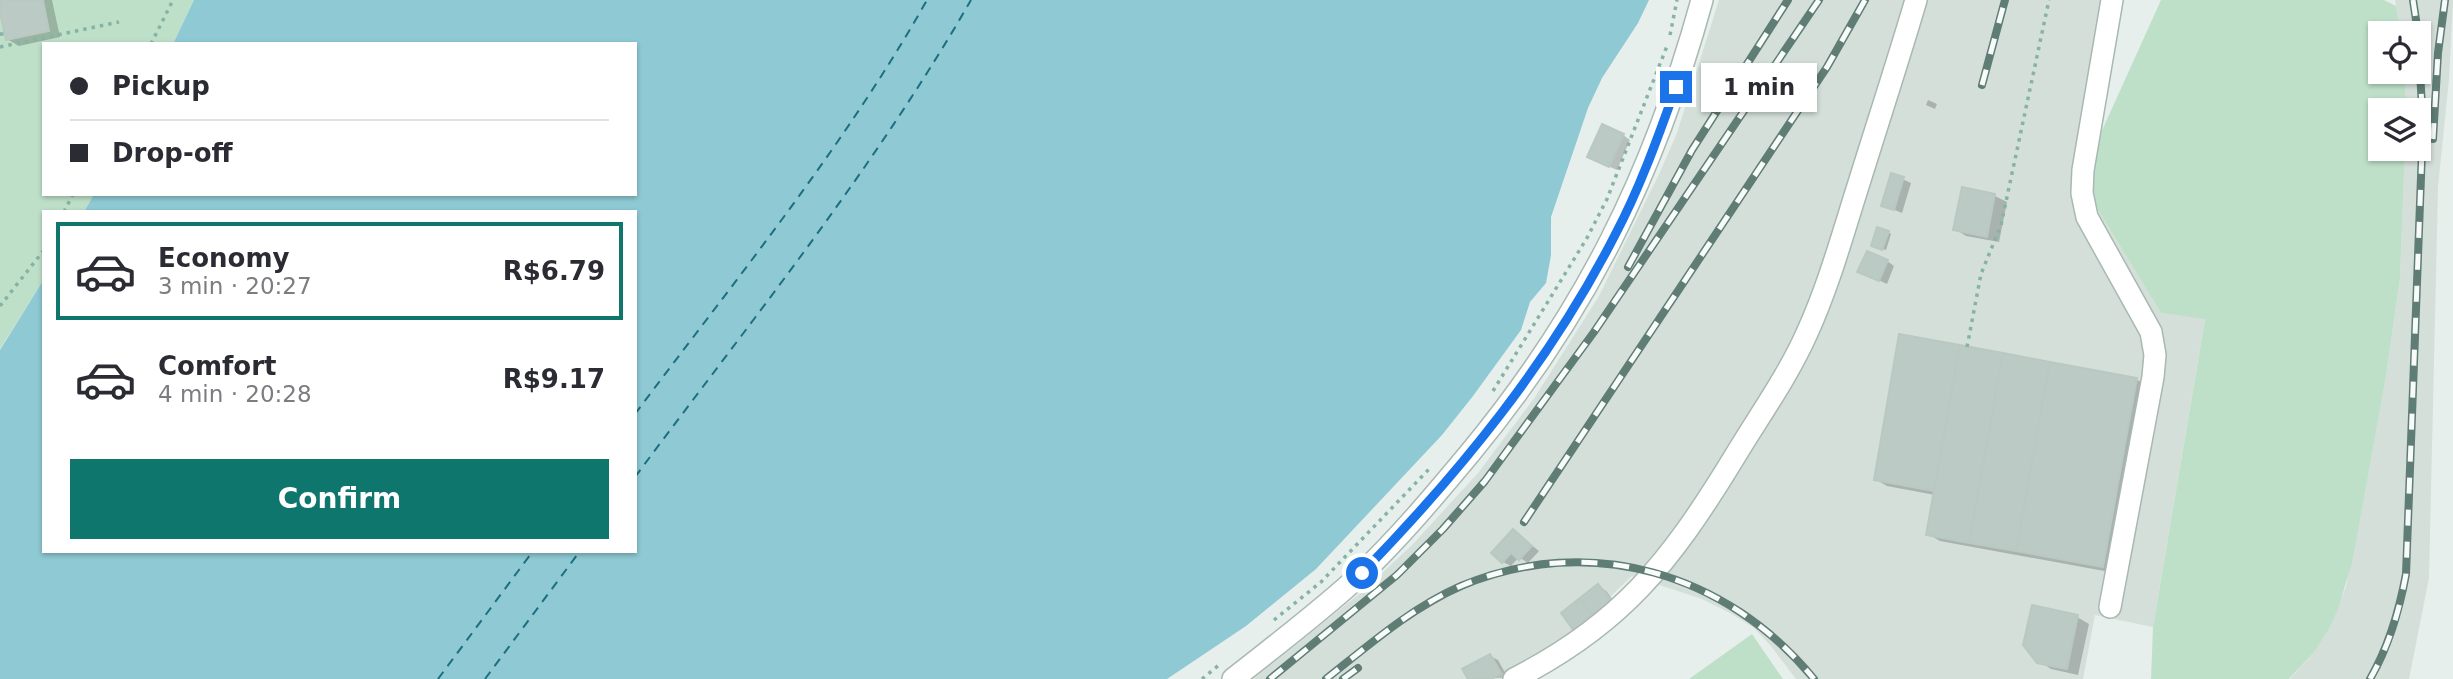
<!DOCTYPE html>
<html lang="en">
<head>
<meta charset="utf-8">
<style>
	:root { --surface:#fff; --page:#f2f2f3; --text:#2b2b33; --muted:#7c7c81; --line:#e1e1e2; --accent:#0f766e }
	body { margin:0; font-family:"DejaVu Sans",sans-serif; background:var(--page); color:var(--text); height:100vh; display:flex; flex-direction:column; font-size:26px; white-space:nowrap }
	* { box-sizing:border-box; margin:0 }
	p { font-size:23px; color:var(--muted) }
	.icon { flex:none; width:38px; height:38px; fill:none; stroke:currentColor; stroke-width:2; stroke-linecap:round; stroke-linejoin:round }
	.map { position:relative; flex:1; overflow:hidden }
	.sheet { position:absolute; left:42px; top:210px; width:595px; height:343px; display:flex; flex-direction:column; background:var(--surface); border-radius:0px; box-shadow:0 2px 5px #0004 }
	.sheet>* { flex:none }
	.hud { position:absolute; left:42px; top:42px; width:595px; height:154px; border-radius:0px; box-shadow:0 2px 5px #0004; display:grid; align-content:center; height:154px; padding:0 28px; background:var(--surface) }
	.controls { position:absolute; left:2368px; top:21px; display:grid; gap:14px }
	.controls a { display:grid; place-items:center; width:63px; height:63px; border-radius:0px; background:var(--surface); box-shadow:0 2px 5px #0004; font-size:35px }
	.end { position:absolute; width:32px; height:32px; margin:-16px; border:9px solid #1a73e8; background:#fff; box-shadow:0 0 0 4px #fff }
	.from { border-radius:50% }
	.bubble { position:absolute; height:49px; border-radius:0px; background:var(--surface); box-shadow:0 2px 5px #0004; font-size:23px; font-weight:800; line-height:49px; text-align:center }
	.hud b { display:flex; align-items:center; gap:24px; height:66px; font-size:26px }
	.hud b+b { border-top:2px solid var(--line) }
	.hud i { width:18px; height:18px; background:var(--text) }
	ul { padding:12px 0 0; list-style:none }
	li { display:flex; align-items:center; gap:21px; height:98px; margin:0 14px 10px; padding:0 14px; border:4px solid transparent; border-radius:0px }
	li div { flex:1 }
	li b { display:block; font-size:26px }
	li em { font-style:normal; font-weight:800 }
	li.selected { border-color:var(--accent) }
	li>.icon { width:63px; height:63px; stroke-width:1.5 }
	.primary-button { display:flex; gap:14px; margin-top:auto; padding:14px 28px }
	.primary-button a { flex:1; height:80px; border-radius:0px; background:var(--accent); color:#fff; font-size:28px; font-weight:800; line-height:80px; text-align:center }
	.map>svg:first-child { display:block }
</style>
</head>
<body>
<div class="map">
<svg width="2453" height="679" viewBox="0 0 2453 679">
	<rect width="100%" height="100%" fill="#e6efeb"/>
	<path fill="#d4dfda" d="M1719,0H2119L2091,168L2092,190L2098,210L2161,313L2205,318L2153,627L2095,615L2083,679H1796L1771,646L1754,628L1732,614L1702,599L1632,576L1574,631L1519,665L1491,679H1253L1363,591L1413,544L1478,473L1535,397L1599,296L1660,172L1677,133Z
		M2395,0H2453L2449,79L2438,187L2429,578L2409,679H2290L2315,651L2328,631L2346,587L2386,376L2400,278L2405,149H2418V110H2406L2405,72H2418V33H2401Z"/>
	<path fill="#bfe0c8" d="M0,0H194L173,44H44V194H94L84,212H44V279L0,349Z
		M2161,0H2384L2396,6L2401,33H2380V72H2405L2406,110H2380V149H2405L2400,278L2386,376L2352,563L2338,609L2328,631L2315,651L2289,679H2151L2153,627L2205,319L2161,313L2098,210L2092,190L2095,146Z
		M1752,634L1783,679H1689Z"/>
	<path fill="#8ec9d4" d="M194,0H1649L1638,23L1602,78L1588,108L1551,217V255L1546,283L1530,302L1521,330L1473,396L1442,435L1316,569L1246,626L1167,679H0V350L44,279V551H635V212H84L94,194H635V44H173Z"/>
	<path fill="#0003" d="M0,0H52L60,37L19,46L7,39Z
		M1928,100L1937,104L1935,109L1926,105Z
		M1623,135L1630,140L1617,170L1597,161Z
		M1893,175L1911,183L1902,213L1883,205Z
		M1963,189L1995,196L2007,202L1999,242L1966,236L1955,229Z
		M1888,232L1891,234L1886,250L1876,247Z
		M1887,261L1894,266L1887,284L1867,275Z
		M2137,380L2149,386L2115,573L1940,541L1928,534L1935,495L1887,486L1875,479Z
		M1514,531L1539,551L1528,563L1519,557L1511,566L1503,562Z
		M1598,586L1606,591L1618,606L1583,634L1575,629Z
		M2077,617L2089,624L2078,675L2051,669L2039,661Z
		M1490,656L1498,660L1508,678L1470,679Z"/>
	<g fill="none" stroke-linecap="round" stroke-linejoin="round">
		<path stroke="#1c6f80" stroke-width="2" stroke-dasharray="9 7" stroke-linecap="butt" d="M635,414C736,279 844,147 927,0
			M635,477C751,321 874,169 971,0
			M438,679L533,551
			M485,679L580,551"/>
	</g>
	<path fill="#bbcac4" stroke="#b8c9c2" stroke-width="2" d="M0,0H43L49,31L6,40L0,13Z
		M1602,124L1624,134L1609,167L1587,157Z
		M1891,173L1904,177L1894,210L1881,206Z
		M1962,187L1995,194L1987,237L1953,230Z
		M1877,227L1889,231L1882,250L1871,246Z
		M1867,251L1888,260L1879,281L1857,272Z
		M1899,334L1960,345L1934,491L1874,480Z
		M1960,345L2003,353L1969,543L1926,535Z
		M2003,353L2050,362L2016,551L1969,543Z
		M2050,362L2137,378L2103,567L2016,551Z
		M1513,529L1532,546L1519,560L1511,553L1502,563L1491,553Z
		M1598,584L1612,601L1593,616L1580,598Z
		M1580,598L1593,616L1574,631L1561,613Z
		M2032,605L2078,615L2067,669L2037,663L2023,645Z
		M1490,654L1501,673L1491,679H1468L1462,669Z"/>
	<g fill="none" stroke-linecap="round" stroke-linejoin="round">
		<g stroke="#a8b8b2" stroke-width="24">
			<path id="minor" d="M2110,607L2153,377L2155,355L2151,332L2087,217L2082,193L2083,170L2112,0
				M1233,679C1276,645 1320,612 1360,575C1400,537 1435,495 1470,453C1585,314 1654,174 1702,0
				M1514,679C1622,624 1670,562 1732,461C1757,419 1787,378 1807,333C1829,285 1843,233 1859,183C1878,122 1898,61 1916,0"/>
		</g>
		<path stroke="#86b3a5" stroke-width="3.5" stroke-dasharray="3.5 5" stroke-linecap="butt" d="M0,34H4
			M1670,35L1677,0
			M151,44L173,0
			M0,47L119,22
			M64,212L73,194
			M0,306L44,250
			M1967,347L1981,274L2001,225L2049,0
			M1493,391L1587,238L1607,199L1667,46
			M1274,620L1321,582L1431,467
			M1202,679L1219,665"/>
		<use href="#minor" stroke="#fff" stroke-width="21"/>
		<g stroke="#5f7d75" stroke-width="8">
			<path id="rail" d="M2413,0L2418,33
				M1982,85L2005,0
				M2433,139L2438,53L2445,0
				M1628,267L1692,150L1788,0
				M1524,522L1827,67L1865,0
				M1270,679L1397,575L1443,529L1485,481L1594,332L1819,0
				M1326,679C1369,645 1411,608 1461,586C1590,532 1727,573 1814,679
				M1343,679L1358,668
				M2370,679C2389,646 2399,612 2406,574L2423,124L2418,37"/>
		</g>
		<use href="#rail" stroke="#f7fbf9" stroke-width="5" stroke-dasharray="16" stroke-linecap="butt"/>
	</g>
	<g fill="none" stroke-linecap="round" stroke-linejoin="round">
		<path stroke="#1a73e8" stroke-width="9" d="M1362,573C1461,471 1550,362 1615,235C1640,188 1658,137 1676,87"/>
	</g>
</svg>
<div class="controls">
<a><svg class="icon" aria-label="locate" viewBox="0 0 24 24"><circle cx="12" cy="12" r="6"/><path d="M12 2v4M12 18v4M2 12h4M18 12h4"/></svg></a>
<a><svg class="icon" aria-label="layers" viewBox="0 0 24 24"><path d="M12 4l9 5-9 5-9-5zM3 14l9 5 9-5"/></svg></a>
</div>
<i class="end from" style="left:1362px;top:573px"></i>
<i class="end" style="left:1676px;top:87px"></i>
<div class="bubble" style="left:1701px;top:63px;width:116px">1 min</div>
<div class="hud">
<b><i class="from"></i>Pickup</b>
<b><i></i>Drop-off</b>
</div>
<section class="sheet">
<ul>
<li class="selected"><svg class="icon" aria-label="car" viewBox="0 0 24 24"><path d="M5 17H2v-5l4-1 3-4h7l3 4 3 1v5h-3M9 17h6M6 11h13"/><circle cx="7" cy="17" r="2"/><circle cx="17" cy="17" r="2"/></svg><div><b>Economy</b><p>3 min · 20:27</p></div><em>R$6.79</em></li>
<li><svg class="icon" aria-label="car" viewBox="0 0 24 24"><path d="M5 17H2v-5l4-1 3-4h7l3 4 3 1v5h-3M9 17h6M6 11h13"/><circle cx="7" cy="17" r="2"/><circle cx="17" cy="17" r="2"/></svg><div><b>Comfort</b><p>4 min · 20:28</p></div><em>R$9.17</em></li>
</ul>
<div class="primary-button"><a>Confirm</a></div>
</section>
</div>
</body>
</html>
